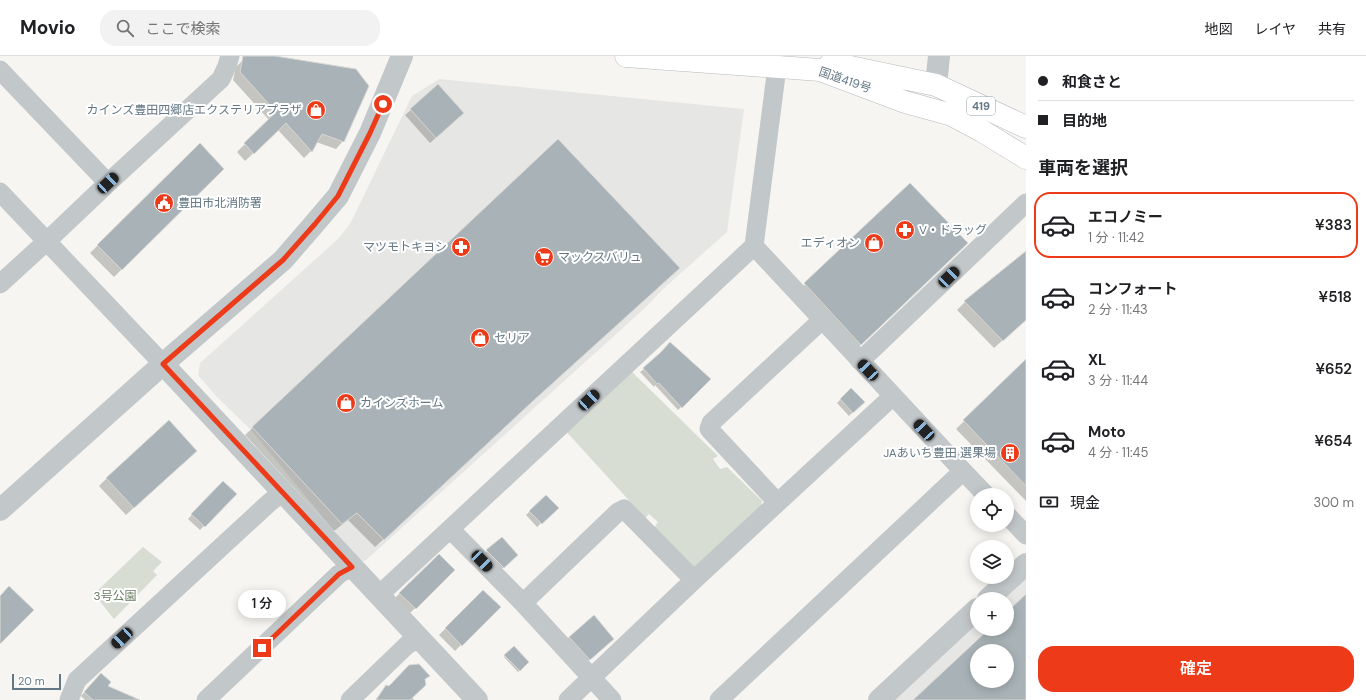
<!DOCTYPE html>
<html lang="ja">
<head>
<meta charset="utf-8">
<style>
	:root { --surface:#fff; --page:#f2f2f2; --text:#202124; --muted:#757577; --line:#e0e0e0; --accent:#ed3b1a }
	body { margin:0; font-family:"DM Sans","Noto Sans JP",sans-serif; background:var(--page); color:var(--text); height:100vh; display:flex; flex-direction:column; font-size:15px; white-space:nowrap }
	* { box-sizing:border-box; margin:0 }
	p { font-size:13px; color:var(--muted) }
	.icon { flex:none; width:22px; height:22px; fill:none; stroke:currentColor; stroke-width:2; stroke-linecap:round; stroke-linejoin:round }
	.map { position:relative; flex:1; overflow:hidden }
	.panel { display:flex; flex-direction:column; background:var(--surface); width:340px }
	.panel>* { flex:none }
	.hud { display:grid; align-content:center; height:88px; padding:0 12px; background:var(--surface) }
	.fabs { position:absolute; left:970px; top:432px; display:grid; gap:8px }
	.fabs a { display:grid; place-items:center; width:44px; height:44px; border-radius:50%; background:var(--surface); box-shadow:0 2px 10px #0003; font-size:20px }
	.scale { position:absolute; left:12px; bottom:10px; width:49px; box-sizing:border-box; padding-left:4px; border:2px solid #637884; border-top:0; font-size:11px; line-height:14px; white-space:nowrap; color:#637884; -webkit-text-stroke:3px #fff; paint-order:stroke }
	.end { position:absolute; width:18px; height:18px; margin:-9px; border:5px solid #ed3b1a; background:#fff; box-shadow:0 0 0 2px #fff }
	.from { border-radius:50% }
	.bubble { position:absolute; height:28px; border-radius:14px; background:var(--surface); box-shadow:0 2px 10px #0003; font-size:13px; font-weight:600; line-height:28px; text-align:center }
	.car { position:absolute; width:12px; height:24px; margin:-12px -6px; border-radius:5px; box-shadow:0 0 3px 1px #0007; background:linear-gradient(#222 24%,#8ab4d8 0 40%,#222 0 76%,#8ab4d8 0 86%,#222 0) }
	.hud b { display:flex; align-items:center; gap:14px; height:38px; font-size:15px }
	.hud b+b { border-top:1px solid var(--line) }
	.hud i { width:10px; height:10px; background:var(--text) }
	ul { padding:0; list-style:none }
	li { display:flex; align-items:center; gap:12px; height:66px; margin:0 8px 6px; padding:0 4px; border:2px solid transparent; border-radius:16px }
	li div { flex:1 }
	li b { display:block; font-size:15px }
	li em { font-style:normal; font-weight:600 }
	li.on { border-color:var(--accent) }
	li>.icon { width:36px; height:36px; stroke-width:1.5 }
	h2 { padding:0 12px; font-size:18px; line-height:48px }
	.pay { display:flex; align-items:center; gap:10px; height:44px; padding:0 12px; font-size:15px }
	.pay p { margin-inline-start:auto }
	.action { display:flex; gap:8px; margin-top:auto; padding:8px 12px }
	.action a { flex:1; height:46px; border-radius:16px; background:var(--accent); color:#fff; font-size:16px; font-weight:600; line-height:46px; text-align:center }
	header { display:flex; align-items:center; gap:24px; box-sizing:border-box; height:56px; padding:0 20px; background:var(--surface); border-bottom:1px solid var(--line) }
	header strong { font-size:19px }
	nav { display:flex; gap:22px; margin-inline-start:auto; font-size:14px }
	.search { width:280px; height:36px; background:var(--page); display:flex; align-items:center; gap:10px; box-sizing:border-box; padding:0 14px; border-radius:16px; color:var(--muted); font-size:15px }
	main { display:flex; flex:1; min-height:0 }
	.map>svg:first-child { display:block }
</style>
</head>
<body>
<header>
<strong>Movio</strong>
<div class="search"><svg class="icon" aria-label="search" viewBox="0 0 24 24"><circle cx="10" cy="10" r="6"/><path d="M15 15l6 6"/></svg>ここで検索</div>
<nav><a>地図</a><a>レイヤ</a><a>共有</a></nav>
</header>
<main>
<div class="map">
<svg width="1026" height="644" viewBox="0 0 1026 644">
	<rect width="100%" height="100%" fill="#f6f5f1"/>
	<path fill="#e6e7e5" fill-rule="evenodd" d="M439,23L744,53L727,176L662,234L645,252L365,505H359L252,375L217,341L198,319L200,307L338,183L350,168L412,40Z
		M1026,513V644H871L977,554V573H1007V543H990ZM977,595H1007V625H977Z"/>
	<path fill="#d7ddd2" d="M630,314L718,400L713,403L720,413L727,411L762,445L761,450L699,512L689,511L654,472L658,466L649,458L645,462L563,372Z
		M143,491L162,506L153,515L157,519L114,563L94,538Z"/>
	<path fill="#0003" d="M247,0H269L343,85L336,93L316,86L311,95L304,102L278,74L245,105L237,96L269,64L233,24L236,11Z
		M411,54L457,63L430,87L405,59Z
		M558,85L524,352L375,491L348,464L334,475L245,379Z
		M200,89L223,112L114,221L90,197Z
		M910,128L959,195L853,296L797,236Z
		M1026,197V263L994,292L957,254L965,246Z
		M1026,305V445L956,373Z
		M644,313L709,323L678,354L655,329L654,331L640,316Z
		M851,333L863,346L849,360L837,347Z
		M188,402L126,459L99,430L107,422Z
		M223,426L235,438L200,474L188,463Z
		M546,440L557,452L537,471L526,459Z
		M487,495L513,503L499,515L483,499Z
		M439,499L454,514L409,558L394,543Z
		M483,535L499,551L455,595L439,579Z
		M569,581L609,587L586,607L566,585Z
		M514,591L528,606L518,616L504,601Z
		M97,622L106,631L138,644H85L81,640Z
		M424,624L412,641L414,643L413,644H377L376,643L386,630L389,632Z"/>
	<path fill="#a9b3b7" stroke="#d7d7d4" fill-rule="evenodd" d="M243,0H275L356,13L369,30L344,86L322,78L312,96L286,67L254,98L244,87L276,56L240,16Z
		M438,28L464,57L436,82L410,53Z
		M558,83L680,212L533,345L384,484L357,457L342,468L252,371Z
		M200,87L224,113L122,214L97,189Z
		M910,127L968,187L861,289L804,227Z
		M1026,195V264L1003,285L964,245Z
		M670,286L711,323L682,352L659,327L657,328L643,312L661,296Z
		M1026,303V430L963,364Z
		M851,332L865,346L853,357L840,343Z
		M169,364L197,395L134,452L106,422Z
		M223,425L237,438L205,471L191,458Z
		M546,439L559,452L542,468L529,455Z
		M502,481L518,499L504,512L486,494Z
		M439,498L455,514L416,553L399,537Z
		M9,530L34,554L0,588V540Z
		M483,534L501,551L462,590L445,572Z
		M1026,538V644H913L989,573H1007V556ZM977,595H1007V625H977Z
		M594,559L614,583L590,604L569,581Z
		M514,590L529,606L520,615L504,599Z
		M419,608L430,620L425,623L426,629L410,644H376L386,629L389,630L409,609Z
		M101,617L111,626L108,630L140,644H93L84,636Z"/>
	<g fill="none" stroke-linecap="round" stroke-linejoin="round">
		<g stroke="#b7babd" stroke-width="23">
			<path id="trunk" d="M626,0L820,14L905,46L952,59L982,75L1026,102
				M831,7L936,29L1026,71"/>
		</g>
		<path stroke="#c2c7c9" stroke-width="19" d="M0,14L108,127
			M0,136L163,308
			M754,190L963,415L986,439
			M0,228L47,185L108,127L221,23L227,10L230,0
			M860,305L1026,147
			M777,446L709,373L711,367L823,263
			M1007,459L1026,479
			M450,473L523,547L612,644
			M379,539L754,190L777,11
			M523,547L618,456L624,453L694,524
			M69,644L77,624L270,446L283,436
			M206,644L339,518L352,511
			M350,644L407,589L419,582
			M568,644L694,524L893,340
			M719,644L963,415"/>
		<path stroke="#c2c7c9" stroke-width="22" d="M936,29L939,0
			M163,308L477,644
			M0,454L163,308L283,204L315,167L338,140L370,77L402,0
			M988,543L1026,508
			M879,644L977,553"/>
		<use href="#trunk" stroke="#fff" stroke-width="22"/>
	</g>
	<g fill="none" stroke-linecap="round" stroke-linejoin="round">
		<path stroke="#ed3b1a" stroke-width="5" d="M262,592L339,518L352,511L163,308L283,204L315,168L338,140L370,77L383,48"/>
	</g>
	<defs>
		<g id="shop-disc" transform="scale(1)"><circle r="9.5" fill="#ed3b1a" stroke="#fff"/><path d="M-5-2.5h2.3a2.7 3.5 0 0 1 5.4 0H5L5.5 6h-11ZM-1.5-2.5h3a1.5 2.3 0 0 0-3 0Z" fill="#fff"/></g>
		<g id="civic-disc" transform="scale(1)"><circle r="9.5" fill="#ed3b1a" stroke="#fff"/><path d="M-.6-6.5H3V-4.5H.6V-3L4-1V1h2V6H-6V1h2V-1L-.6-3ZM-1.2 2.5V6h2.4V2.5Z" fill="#fff"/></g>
		<g id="pharmacy-disc" transform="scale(1)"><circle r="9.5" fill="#ed3b1a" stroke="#fff"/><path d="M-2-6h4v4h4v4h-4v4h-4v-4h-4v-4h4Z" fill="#fff"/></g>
		<g id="supermarket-disc" transform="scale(1)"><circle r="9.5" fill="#ed3b1a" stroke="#fff"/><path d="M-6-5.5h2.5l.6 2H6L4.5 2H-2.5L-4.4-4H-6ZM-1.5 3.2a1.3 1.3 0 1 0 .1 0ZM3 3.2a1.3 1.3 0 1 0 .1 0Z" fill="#fff"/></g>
		<g id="building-disc" transform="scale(1)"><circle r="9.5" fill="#ed3b1a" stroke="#fff"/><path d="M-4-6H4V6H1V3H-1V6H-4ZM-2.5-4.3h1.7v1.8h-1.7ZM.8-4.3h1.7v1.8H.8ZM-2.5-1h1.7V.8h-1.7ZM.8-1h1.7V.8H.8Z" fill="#fff"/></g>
	</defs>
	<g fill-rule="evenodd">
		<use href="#shop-disc" x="316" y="54"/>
		<use href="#civic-disc" x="164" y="147"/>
		<use href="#pharmacy-disc" x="905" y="174"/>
		<use href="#shop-disc" x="874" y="187"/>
		<use href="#pharmacy-disc" x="461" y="191"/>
		<use href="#supermarket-disc" x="544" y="201"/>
		<use href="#shop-disc" x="480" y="282"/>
		<use href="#shop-disc" x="346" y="347"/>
		<use href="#building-disc" x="1010" y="397"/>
	</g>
	<g text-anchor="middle" stroke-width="4" stroke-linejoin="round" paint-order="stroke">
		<rect fill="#fff" stroke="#92a0a9" stroke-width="1" x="967" y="41" width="28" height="18" rx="3"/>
		<g font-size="11" font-weight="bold" fill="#637884">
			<text x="981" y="54">419</text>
		</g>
		<g font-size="12" fill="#637884" stroke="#fff">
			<text transform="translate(845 24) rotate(19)" y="4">国道419号</text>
		</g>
		<g font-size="12" fill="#637884" stroke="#fff" text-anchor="start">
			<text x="302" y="58" text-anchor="end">カインズ豊田四郷店エクステリアプラザ</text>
			<text x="178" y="151">豊田市北消防署</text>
			<text x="919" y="178">V・ドラッグ</text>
			<text x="860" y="191" text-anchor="end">エディオン</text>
			<text x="447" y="195" text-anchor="end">マツモトキヨシ</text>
			<text x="558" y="205">マックスバリュ</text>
			<text x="494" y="286">セリア</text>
			<text x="360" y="351">カインズホーム</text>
			<text x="996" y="401" text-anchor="end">JAあいち豊田 選果場</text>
		</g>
		<g font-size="12" fill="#697b62" stroke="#fff">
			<text x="115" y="544">3号公園</text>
		</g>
	</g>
</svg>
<div class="fabs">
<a><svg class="icon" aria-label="locate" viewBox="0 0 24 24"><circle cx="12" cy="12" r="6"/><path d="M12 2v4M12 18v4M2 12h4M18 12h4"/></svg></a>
<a><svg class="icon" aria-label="layers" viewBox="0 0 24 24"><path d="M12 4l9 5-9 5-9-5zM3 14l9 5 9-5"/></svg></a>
<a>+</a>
<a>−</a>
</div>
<div class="scale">20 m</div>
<i class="end from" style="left:383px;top:48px"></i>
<i class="end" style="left:262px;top:592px"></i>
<div class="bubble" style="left:238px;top:534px;width:48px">1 分</div>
<i class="car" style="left:108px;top:127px;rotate:47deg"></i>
<i class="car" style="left:949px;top:221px;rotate:46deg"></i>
<i class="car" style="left:868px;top:314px;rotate:317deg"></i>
<i class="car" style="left:589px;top:344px;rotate:47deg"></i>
<i class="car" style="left:924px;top:374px;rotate:317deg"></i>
<i class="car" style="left:482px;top:505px;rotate:136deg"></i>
<i class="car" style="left:122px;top:582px;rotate:227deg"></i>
</div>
<section class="panel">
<div class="hud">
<b><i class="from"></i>和食さと</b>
<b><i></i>目的地</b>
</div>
<h2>車両を選択</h2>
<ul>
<li class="on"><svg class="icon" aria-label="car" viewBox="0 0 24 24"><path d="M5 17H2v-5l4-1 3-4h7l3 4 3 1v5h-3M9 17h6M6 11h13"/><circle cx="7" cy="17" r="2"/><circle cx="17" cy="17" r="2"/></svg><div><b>エコノミー</b><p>1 分 · 11:42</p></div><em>¥383</em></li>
<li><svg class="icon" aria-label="car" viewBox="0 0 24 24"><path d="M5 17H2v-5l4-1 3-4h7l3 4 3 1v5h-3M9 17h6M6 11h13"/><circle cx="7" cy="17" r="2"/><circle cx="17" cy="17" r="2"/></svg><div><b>コンフォート</b><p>2 分 · 11:43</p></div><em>¥518</em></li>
<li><svg class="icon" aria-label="car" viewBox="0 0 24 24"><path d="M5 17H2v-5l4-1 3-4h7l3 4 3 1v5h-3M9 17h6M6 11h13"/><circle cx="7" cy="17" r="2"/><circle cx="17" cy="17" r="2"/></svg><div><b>XL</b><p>3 分 · 11:44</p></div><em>¥652</em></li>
<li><svg class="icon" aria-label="car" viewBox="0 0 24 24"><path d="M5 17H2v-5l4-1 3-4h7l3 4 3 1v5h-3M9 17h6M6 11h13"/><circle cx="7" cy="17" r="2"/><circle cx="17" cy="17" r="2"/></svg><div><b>Moto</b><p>4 分 · 11:45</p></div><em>¥654</em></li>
</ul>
<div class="pay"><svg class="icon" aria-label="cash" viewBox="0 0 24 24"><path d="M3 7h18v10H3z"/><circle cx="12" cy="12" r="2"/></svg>現金<p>300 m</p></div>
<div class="action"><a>確定</a></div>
</section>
</main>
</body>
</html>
